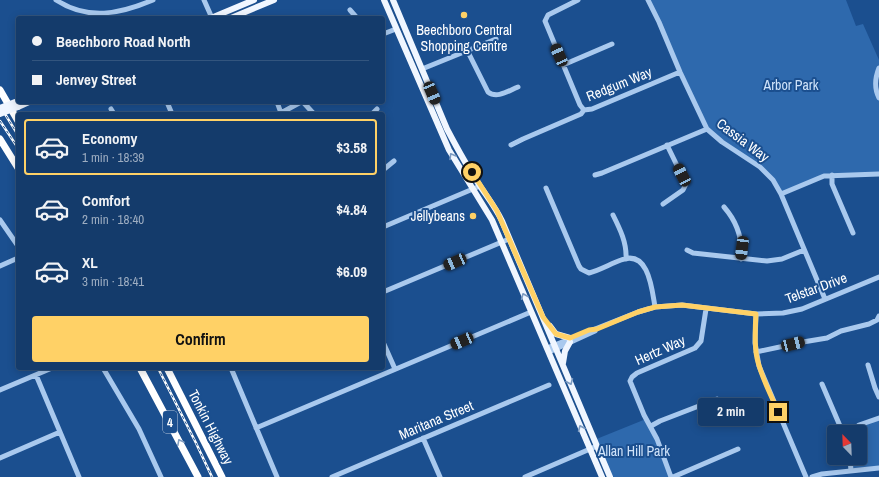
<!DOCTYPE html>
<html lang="en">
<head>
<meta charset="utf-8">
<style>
	:root { --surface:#143b6b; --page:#214673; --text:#f1f3f6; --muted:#9dadc1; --line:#33557e; --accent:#ffd166 }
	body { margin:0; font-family:"Archivo Narrow",sans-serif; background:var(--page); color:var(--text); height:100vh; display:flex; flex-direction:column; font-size:15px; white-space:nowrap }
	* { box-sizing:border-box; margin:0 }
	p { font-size:13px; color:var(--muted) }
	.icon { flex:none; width:22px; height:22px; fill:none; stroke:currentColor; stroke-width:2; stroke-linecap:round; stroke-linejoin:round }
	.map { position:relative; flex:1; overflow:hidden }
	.panel { position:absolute; left:16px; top:112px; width:369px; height:258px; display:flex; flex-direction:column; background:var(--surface); border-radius:4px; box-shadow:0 2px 10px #0003,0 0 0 1px var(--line) }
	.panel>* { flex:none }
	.guide { position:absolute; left:16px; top:16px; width:369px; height:88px; border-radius:4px; box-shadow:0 2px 10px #0003,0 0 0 1px var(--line); display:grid; align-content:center; height:88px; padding:0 16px; background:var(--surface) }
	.needle { width:26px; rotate:337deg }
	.controls { position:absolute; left:827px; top:425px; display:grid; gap:8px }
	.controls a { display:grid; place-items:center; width:40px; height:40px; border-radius:4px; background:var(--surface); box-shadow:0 2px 10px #0003,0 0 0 1px var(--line); font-size:20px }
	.end { position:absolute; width:18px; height:18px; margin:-9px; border:5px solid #ffd166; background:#111; box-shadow:0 0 0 2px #111 }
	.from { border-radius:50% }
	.bubble { position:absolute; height:28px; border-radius:4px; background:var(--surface); box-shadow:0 2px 10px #0003,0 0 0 1px var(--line); font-size:13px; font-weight:700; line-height:28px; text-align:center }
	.car { position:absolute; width:12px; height:24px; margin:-12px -6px; border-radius:5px; box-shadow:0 0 3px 1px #0007; background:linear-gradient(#222 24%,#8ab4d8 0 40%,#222 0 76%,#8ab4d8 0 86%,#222 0) }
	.guide b { display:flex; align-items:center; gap:14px; height:38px; font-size:15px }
	.guide b+b { border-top:1px solid var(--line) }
	.guide i { width:10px; height:10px; background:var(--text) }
	ul { padding:7px 0 0; list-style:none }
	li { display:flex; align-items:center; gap:12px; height:56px; margin:0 8px 6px; padding:0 8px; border:2px solid transparent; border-radius:4px }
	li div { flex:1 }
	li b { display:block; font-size:15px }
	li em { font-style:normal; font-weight:700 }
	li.current { border-color:var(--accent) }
	li>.icon { width:36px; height:36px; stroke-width:1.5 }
	.button { display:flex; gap:8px; margin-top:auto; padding:8px 16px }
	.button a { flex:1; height:46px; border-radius:4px; background:var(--accent); color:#111; font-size:16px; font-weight:700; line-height:46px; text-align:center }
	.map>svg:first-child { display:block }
</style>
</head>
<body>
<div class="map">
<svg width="879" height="477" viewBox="0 0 879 477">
	<rect width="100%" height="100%" fill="#1b4f8f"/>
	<path fill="#2e69ad" d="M648,0H846L856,26L863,24L879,60V68L877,73L879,98V174L832,175L781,194L769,176L711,133Z
		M879,418V468L851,471L850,458H860V432H853L856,428Z
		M646,419L671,477H610L594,440Z"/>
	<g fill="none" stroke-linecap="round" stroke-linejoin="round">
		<path stroke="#a9c9ee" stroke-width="5" d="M56,0C88,21 120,14 153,0
			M204,0L212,18
			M578,0L548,15L545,21L580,105L584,110L592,109L680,72
			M648,0L659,22L680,72L707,129L722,142L760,167L773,180L781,194L825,299
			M350,10L357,18
			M383,34L396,29
			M467,50L488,92C497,99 508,91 518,87
			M563,65L612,44
			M879,68C875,78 874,88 879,98
			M422,69L496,39
			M167,102L172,114
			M277,102L281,113
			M303,102L314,114
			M111,109L114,114
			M279,114L301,102
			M372,114L377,109
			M511,145L523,139L581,114L584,110
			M383,170L394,161
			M595,175L602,173L707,129
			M832,175V184L853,233
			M546,188L579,266L581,269L589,273C600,270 610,264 621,260C649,249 652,290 655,307
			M781,194L824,176L879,174
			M663,204L683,190L686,184L667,145
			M724,207C738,223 743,239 741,259
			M613,215C620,229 627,243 626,259
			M0,220L18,246
			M383,227L480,186
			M687,250L693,253L767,261L782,259L804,250
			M0,266L18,258
			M383,292L509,239
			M756,314L755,343L759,366L806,477
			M383,342L395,369
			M547,348L638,312L655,307L682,305L756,314L783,313L802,309L879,277
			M549,352L595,331
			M756,352L803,342L827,338L841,331L869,324L877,320L879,316
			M868,365L875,388L879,397
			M103,368L139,429L161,477
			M231,368L277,477
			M36,375L79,477
			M822,384L840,426L848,432
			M0,390L52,368
			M651,426L660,421L717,399
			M256,428L531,312
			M853,432L859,425L879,418
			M423,438L440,477
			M0,458L60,432
			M850,458L851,471
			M332,477L549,385
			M525,477L597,446
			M671,477L657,439L644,415L630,381L632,377L637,373L695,348L701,341L706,309
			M673,477L738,449
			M812,477L822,474L879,468"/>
		<path stroke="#f0f6ff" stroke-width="6" d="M384,0L449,150L492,220L602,477
			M393,0L447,129C457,148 468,168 480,186C488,198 496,208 502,221L610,477
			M211,18L254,0
			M231,18L274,0
			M18,107L29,102
			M550,326L556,334L570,338
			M563,363L565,351L570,342"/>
		<path stroke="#fff" stroke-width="7" d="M0,90L18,121
			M0,139L18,168
			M140,368L198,477
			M167,368L222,477"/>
		<g stroke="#fff" stroke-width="2.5">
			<path id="rail" d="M0,106L18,135
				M0,121L18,148
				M158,368L196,443L212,477"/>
		</g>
		<use href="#rail" stroke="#1b4f8f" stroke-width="1" stroke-dasharray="3" stroke-linecap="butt"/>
		<path stroke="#f0f6ff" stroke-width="6" d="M0,108L15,102
			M0,114L18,107"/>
	</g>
	<defs><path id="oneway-chevron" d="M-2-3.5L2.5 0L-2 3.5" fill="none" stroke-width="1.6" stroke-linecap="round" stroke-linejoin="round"/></defs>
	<g stroke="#7b9ac1">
		<use href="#oneway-chevron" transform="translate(452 156) rotate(-121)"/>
		<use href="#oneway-chevron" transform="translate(524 296) rotate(-113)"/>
		<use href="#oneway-chevron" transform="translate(570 382) rotate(67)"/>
		<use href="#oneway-chevron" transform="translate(581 428) rotate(-113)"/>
	</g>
	<use stroke="#829ec1" href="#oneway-chevron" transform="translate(180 442) rotate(-118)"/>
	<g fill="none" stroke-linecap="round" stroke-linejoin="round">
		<path stroke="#ffd166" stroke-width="5" d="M472,172L497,211L543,317L556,334L570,338L589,330L597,329L638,312L655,307L682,305L756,314C755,329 754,344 757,358C761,377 771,394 778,412"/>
	</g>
	<g fill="#ffd166" stroke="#1b4f8f" stroke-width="1.5">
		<circle cx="464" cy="15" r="4"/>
		<circle cx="473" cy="216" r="4"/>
	</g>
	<g text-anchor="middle" stroke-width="4" stroke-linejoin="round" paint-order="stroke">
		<rect fill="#1b4f8f" stroke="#bbcadd" stroke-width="1" x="163" y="411" width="14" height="22" rx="3"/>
		<g font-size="13" font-weight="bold" fill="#fff">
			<text x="170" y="427">4</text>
		</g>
		<g font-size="14" fill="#fff" stroke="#1b4f8f">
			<text x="464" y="35">Beechboro Central<tspan x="464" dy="16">Shopping Centre</tspan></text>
			<text x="465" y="221" text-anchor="end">Jellybeans</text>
		</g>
		<g font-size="14" fill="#fff" stroke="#1b4f8f">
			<text transform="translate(619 84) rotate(-22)" y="5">Redgum Way</text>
			<text transform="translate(743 140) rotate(37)" y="5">Cassia Way</text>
			<text transform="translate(816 288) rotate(-20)" y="5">Telstar Drive</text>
			<text transform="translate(660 350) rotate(-24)" y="5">Hertz Way</text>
			<text transform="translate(436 420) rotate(-23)" y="5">Maritana Street</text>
			<text transform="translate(211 427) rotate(63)" y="5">Tonkin Highway</text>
		</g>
		<g font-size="14" fill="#cfe3fa" stroke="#1b4f8f">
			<text x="791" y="90">Arbor Park</text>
			<text x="634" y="456">Allan Hill Park</text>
		</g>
	</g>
</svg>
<div class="controls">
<a><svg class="needle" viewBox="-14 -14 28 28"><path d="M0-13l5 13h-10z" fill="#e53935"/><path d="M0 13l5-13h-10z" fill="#9dadc1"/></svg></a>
</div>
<i class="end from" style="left:472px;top:172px"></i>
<i class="end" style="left:778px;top:412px"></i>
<div class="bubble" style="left:698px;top:398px;width:66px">2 min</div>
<i class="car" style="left:559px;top:55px;rotate:336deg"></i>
<i class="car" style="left:432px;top:93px;rotate:157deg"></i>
<i class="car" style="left:682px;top:175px;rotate:333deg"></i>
<i class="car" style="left:742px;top:248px;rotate:187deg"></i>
<i class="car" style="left:455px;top:262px;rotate:247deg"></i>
<i class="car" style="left:462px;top:341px;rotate:247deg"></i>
<i class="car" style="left:793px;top:344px;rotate:76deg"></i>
<div class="guide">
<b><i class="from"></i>Beechboro Road North</b>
<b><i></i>Jenvey Street</b>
</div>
<section class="panel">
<ul>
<li class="current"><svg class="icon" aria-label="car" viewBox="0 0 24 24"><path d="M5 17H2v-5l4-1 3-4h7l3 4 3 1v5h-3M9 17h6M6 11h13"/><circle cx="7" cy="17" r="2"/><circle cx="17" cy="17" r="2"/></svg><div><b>Economy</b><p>1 min · 18:39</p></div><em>$3.58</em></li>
<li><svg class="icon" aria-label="car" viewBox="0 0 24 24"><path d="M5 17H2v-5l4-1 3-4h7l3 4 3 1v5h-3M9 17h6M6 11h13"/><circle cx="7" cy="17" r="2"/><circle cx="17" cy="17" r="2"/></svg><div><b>Comfort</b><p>2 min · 18:40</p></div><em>$4.84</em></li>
<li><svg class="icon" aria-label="car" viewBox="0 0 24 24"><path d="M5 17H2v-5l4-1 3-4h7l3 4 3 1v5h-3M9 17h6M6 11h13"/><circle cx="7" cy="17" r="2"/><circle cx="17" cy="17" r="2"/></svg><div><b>XL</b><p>3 min · 18:41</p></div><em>$6.09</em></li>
</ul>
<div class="button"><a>Confirm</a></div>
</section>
</div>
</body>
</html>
